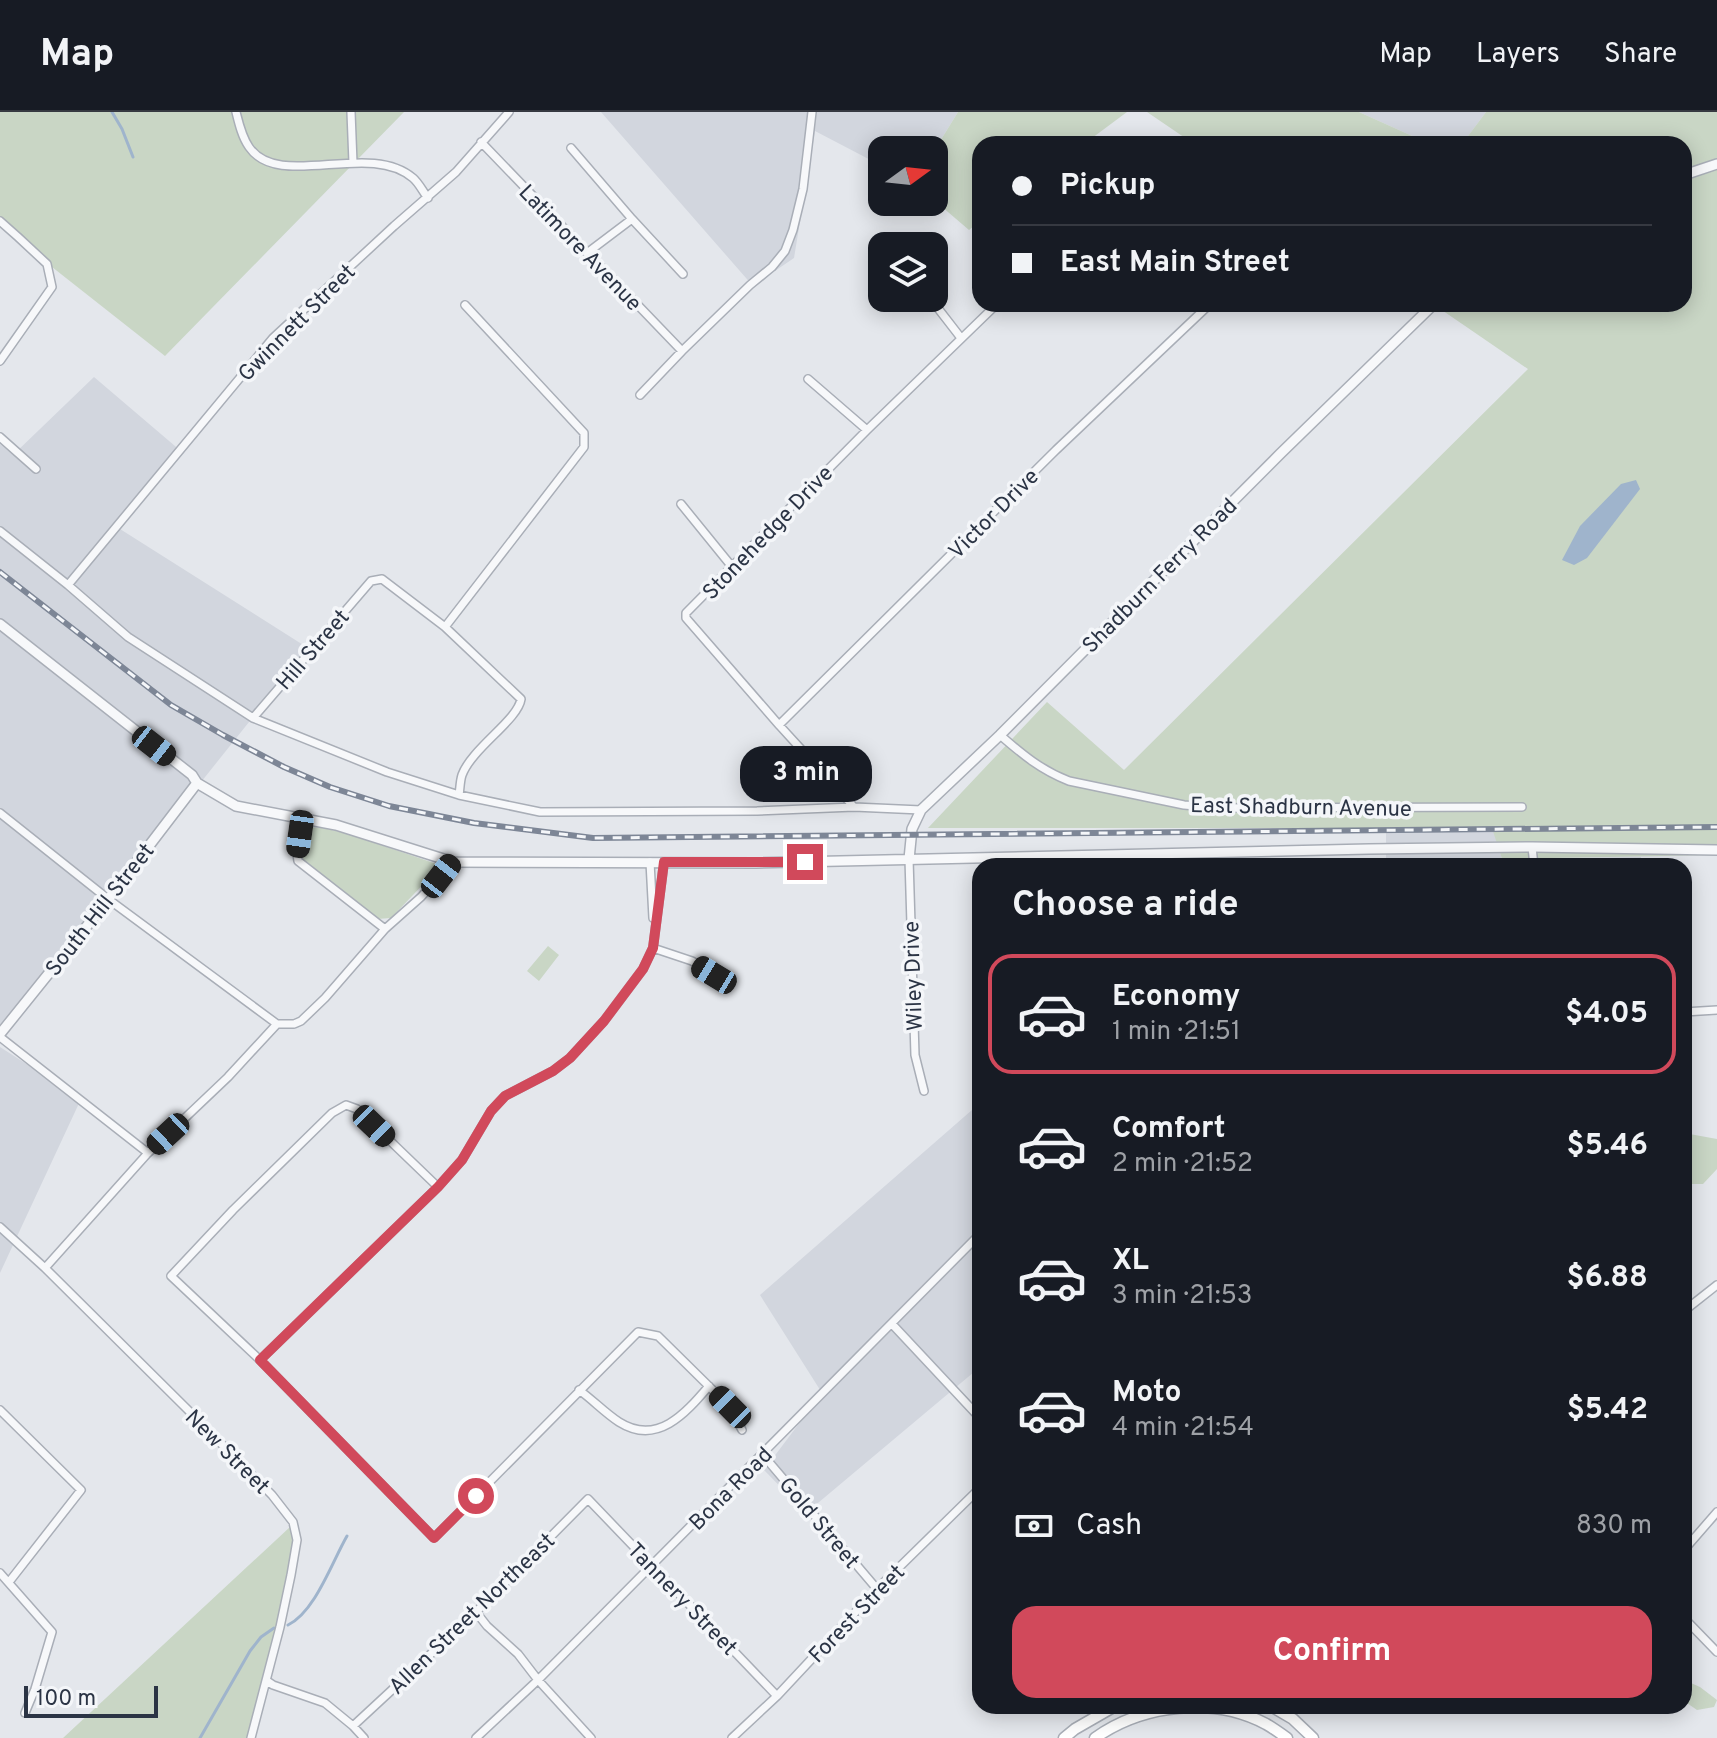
<!DOCTYPE html>
<html lang="en">
<head>
<meta charset="utf-8">
<style>
	:root { --surface:#171b24; --page:#20242c; --text:#f1f3f6; --muted:#9ea1a6; --line:#363941; --accent:#d1495b }
	body { margin:0; font-family:Overpass,sans-serif; background:var(--page); color:var(--text); height:100vh; display:flex; flex-direction:column; font-size:30px; white-space:nowrap }
	* { box-sizing:border-box; margin:0 }
	p { font-size:26px; color:var(--muted) }
	.icon { flex:none; width:44px; height:44px; fill:none; stroke:currentColor; stroke-width:2; stroke-linecap:round; stroke-linejoin:round }
	.map { position:relative; flex:1; overflow:hidden }
	.sheet { position:absolute; left:972px; top:746px; width:720px; height:856px; display:flex; flex-direction:column; background:var(--surface); border-radius:24px; box-shadow:0 4px 20px #0003 }
	.sheet>* { flex:none }
	.guide { position:absolute; left:972px; top:24px; width:720px; height:176px; border-radius:24px; box-shadow:0 4px 20px #0003; display:grid; align-content:center; height:176px; padding:0 40px; background:var(--surface) }
	.needle { width:52px; rotate:75deg }
	.fabs { position:absolute; left:868px; top:24px; display:grid; gap:16px }
	.fabs a { display:grid; place-items:center; width:80px; height:80px; border-radius:16px; background:var(--surface); box-shadow:0 4px 20px #0003; font-size:40px }
	.scale { position:absolute; left:24px; bottom:20px; width:134px; box-sizing:border-box; padding-left:8px; border:4px solid #2b3445; border-top:0; font-size:22px; line-height:28px; white-space:nowrap; color:#2b3445; -webkit-text-stroke:6px #f4f6f9; paint-order:stroke }
	.end { position:absolute; width:36px; height:36px; margin:-18px; border:10px solid #d1495b; background:#fff; box-shadow:0 0 0 4px #fff }
	.from { border-radius:50% }
	.bubble { position:absolute; height:56px; border-radius:24px; background:var(--surface); box-shadow:0 4px 20px #0003; font-size:26px; font-weight:700; line-height:56px; text-align:center }
	.car { position:absolute; width:24px; height:48px; margin:-24px -12px; border-radius:10px; box-shadow:0 0 6px 2px #0007; background:linear-gradient(#222 24%,#8ab4d8 0 40%,#222 0 76%,#8ab4d8 0 86%,#222 0) }
	.guide b { display:flex; align-items:center; gap:28px; height:76px; font-size:30px }
	.guide b+b { border-top:2px solid var(--line) }
	.guide i { width:20px; height:20px; background:var(--text) }
	ul { padding:0; list-style:none }
	li { display:flex; align-items:center; gap:24px; height:120px; margin:0 16px 12px; padding:0 24px; border:4px solid transparent; border-radius:24px }
	li div { flex:1 }
	li b { display:block; font-size:30px }
	li em { font-style:normal; font-weight:700 }
	li.selected { border-color:var(--accent) }
	li>.icon { width:72px; height:72px; stroke-width:1.5 }
	h2 { padding:0 40px; font-size:36px; line-height:96px }
	.pay { display:flex; align-items:center; gap:20px; height:88px; padding:0 40px; font-size:30px }
	.pay p { margin-inline-start:auto }
	.primary-button { display:flex; gap:16px; margin-top:auto; padding:16px 40px }
	.primary-button a { flex:1; height:92px; border-radius:24px; background:var(--accent); color:#fff; font-size:32px; font-weight:700; line-height:92px; text-align:center }
	header { display:flex; align-items:center; gap:48px; box-sizing:border-box; height:112px; padding:0 40px; background:var(--surface); border-bottom:2px solid var(--line) }
	header strong { font-size:38px }
	nav { display:flex; gap:44px; margin-inline-start:auto; font-size:28px }
	.map>svg:first-child { display:block }
</style>
</head>
<body>
<header>
<strong>Map</strong>
<nav><a>Map</a><a>Layers</a><a>Share</a></nav>
</header>
<div class="map">
<svg width="1717" height="1626" viewBox="0 0 1717 1626">
	<rect width="100%" height="100%" fill="#e4e7ec"/>
	<path fill="#d2d6de" d="M601,0H958L934,39L882,38V54L815,19L794,146L753,174Z
		M1359,0H1486L1462,32H1430Z
		M94,265L182,340L120,417L308,536L0,922V332L13,343Z
		M1386,716H1493L1502,747L1641,745V754H1386Z
		M0,935L81,987L0,1161Z
		M980,991V1255L806,1401L764,1358L822,1281L760,1183Z"/>
	<path fill="#c9d6c5" d="M0,0H404L165,244L0,114Z
		M958,0H1127L1084,32H980V109L969,118L934,88V39Z
		M1147,0H1359L1430,32H1194Z
		M1486,0H1717V743L1502,747L1492,716H928L1047,590L1124,658L1528,257L1433,192H1684V32H1462Z
		M308,715L323,716L348,722L434,751L438,755L435,760L391,806L377,807L301,747L303,720Z
		M548,834L559,843L539,869L527,859Z
		M1684,1021L1717,1027V1057L1703,1072H1684Z
		M290,1415L297,1440L268,1575L252,1626H63Z
		M1684,1568L1700,1575L1717,1588L1714,1595L1697,1598L1684,1589Z"/>
	<path fill="#9fb4cc" d="M1636,368L1640,377L1587,446L1574,453L1562,448L1580,414L1621,372Z"/>
	<g fill="none" stroke-linecap="round" stroke-linejoin="round">
		<path stroke="#9fb4cc" stroke-width="3" d="M112,0L122,17L133,45
			M288,1513C315,1500 332,1450 347,1424
			M200,1626L250,1539L261,1525L274,1516"/>
		<g stroke="#a9aeb7" stroke-width="10">
			<path id="minor" d="M236,0C239,12 242,25 249,35C279,79 369,28 413,66C419,71 423,80 428,86
				M351,0L353,51
				M481,30L682,239
				M571,36L632,107L683,162
				M0,109L18,125L47,152L52,175L0,249
				M878,127L885,134
				M587,141L632,107
				M930,186L961,226
				M808,267L867,318
				M640,283L682,239L750,173L772,155L785,139L793,118L803,77L812,0
				M0,325L36,357
				M681,392L733,456
				M0,419L68,473L128,525L253,606L387,660L459,683L540,700L757,699L854,695L921,698
				M68,473L273,226L394,114L456,60L509,0
				M445,515L584,335V321L465,193
				M253,606L371,469L382,467L445,515L521,587C518,608 472,636 462,663C460,669 460,677 459,683
				M779,613L1056,338L1210,192
				M1000,623C1023,643 1041,658 1069,669L1184,693L1219,696L1522,695
				M854,695L779,613L686,506V501L867,318L997,192
				M0,701L108,787L277,912H294L301,909L325,886L385,817L421,785L453,750
				M302,707L297,742L298,749L385,817
				M1532,735L1534,754
				M909,747L915,943L924,979
				M650,750L653,806
				M664,750L653,836L643,857L604,909L570,946L553,959L505,984L491,999L462,1048L438,1075L260,1248L434,1426L638,1220L658,1224L730,1295L742,1318
				M653,836L692,849L714,863
				M1684,900L1717,898
				M0,925L148,1041
				M0,1115L45,1156L187,1297L272,1383L293,1410L297,1428L291,1463L280,1515L251,1626
				M45,1156L148,1041L228,965L277,912
				M1684,1199L1717,1173
				M892,1212L980,1306
				M260,1248L171,1164L233,1098L332,1001L346,993L357,997L438,1075
				M579,1278C593,1288 605,1301 619,1310C657,1334 685,1302 709,1274
				M0,1298L81,1378L9,1470
				M763,1343L877,1477
				M1684,1438L1717,1400
				M0,1461L52,1520L35,1577L25,1601
				M476,1500L487,1514L518,1542L538,1568L591,1626
				M1684,1506L1717,1540
				M267,1569L273,1573L325,1591L353,1614L364,1626
				M353,1614L476,1500L588,1387L777,1584
				M476,1626L538,1568L980,1122
				M732,1626L777,1584L877,1477L980,1376"/>
		</g>
		<g stroke="#a9aeb7" stroke-width="12">
			<path id="tertiary" d="M1684,63L1717,52
				M0,512L192,663L197,671L236,694L336,713L453,750L756,751L1369,737L1532,735L1717,738
				M909,747L912,717L921,698L1000,623L1280,342L1434,192
				M0,922L103,794L197,671"/>
		</g>
		<g stroke="#a9aeb7" stroke-width="13">
			<path id="secondary" d="M1271,1594L1293,1607L1313,1626
				M1064,1626L1075,1617L1115,1594
				M1095,1626C1143,1592 1214,1584 1266,1612C1273,1616 1280,1621 1287,1626"/>
		</g>
		<use href="#minor" stroke="#f7f8fa" stroke-width="7"/>
		<use href="#tertiary" stroke="#f7f8fa" stroke-width="9"/>
		<use href="#secondary" stroke="#fff" stroke-width="10"/>
		<g stroke="#7d8696" stroke-width="6">
			<path id="rail" d="M0,460L171,593L223,623L284,655L330,675L389,694L474,711L593,726L1717,715"/>
		</g>
		<use href="#rail" stroke="#f4f6f9" stroke-width="3" stroke-dasharray="9" stroke-linecap="butt"/>
	</g>
	<g fill="none" stroke-linecap="round" stroke-linejoin="round">
		<path stroke="#d1495b" stroke-width="10" d="M476,1384L434,1426L260,1248L438,1075L462,1048L491,999L505,984L553,959L570,946L604,909L643,857L653,836L664,750H805"/>
	</g>
	<g text-anchor="middle" stroke-width="7" stroke-linejoin="round" paint-order="stroke">
		<g font-size="22" fill="#2b3445" stroke="#f4f6f9">
			<text transform="translate(581 135) rotate(46)" y="8">Latimore Avenue</text>
			<text transform="translate(296 210) rotate(-45)" y="8">Gwinnett Street</text>
			<text transform="translate(993 401) rotate(-45)" y="8">Victor Drive</text>
			<text transform="translate(767 420) rotate(-46)" y="8">Stonehedge Drive</text>
			<text transform="translate(1159 463) rotate(-45)" y="8">Shadburn Ferry Road</text>
			<text transform="translate(312 537) rotate(-49)" y="8">Hill Street</text>
			<text transform="translate(1301 694) rotate(1)" y="8">East Shadburn Avenue</text>
			<text transform="translate(99 797) rotate(-52)" y="8">South Hill Street</text>
			<text transform="translate(912 864) rotate(-92)" y="8">Wiley Drive</text>
			<text transform="translate(228 1339) rotate(45)" y="8">New Street</text>
			<text transform="translate(730 1376) rotate(-45)" y="8">Bona Road</text>
			<text transform="translate(820 1410) rotate(50)" y="8">Gold Street</text>
			<text transform="translate(683 1486) rotate(46)" y="8">Tannery Street</text>
			<text transform="translate(471 1501) rotate(-44)" y="8">Allen Street Northeast</text>
			<text transform="translate(856 1501) rotate(-46)" y="8">Forest Street</text>
		</g>
	</g>
</svg>
<div class="fabs">
<a><svg class="needle" viewBox="-14 -14 28 28"><path d="M0-13l5 13h-10z" fill="#e53935"/><path d="M0 13l5-13h-10z" fill="#9ea1a6"/></svg></a>
<a><svg class="icon" aria-label="layers" viewBox="0 0 24 24"><path d="M12 4l9 5-9 5-9-5zM3 14l9 5 9-5"/></svg></a>
</div>
<div class="scale">100 m</div>
<i class="end from" style="left:476px;top:1384px"></i>
<i class="end" style="left:805px;top:750px"></i>
<div class="bubble" style="left:740px;top:634px;width:132px">3 min</div>
<i class="car" style="left:154px;top:634px;rotate:128deg"></i>
<i class="car" style="left:300px;top:722px;rotate:188deg"></i>
<i class="car" style="left:441px;top:764px;rotate:38deg"></i>
<i class="car" style="left:714px;top:863px;rotate:301deg"></i>
<i class="car" style="left:374px;top:1014px;rotate:134deg"></i>
<i class="car" style="left:168px;top:1022px;rotate:227deg"></i>
<i class="car" style="left:730px;top:1295px;rotate:315deg"></i>
<div class="guide">
<b><i class="from"></i>Pickup</b>
<b><i></i>East Main Street</b>
</div>
<section class="sheet">
<h2>Choose a ride</h2>
<ul>
<li class="selected"><svg class="icon" aria-label="car" viewBox="0 0 24 24"><path d="M5 17H2v-5l4-1 3-4h7l3 4 3 1v5h-3M9 17h6M6 11h13"/><circle cx="7" cy="17" r="2"/><circle cx="17" cy="17" r="2"/></svg><div><b>Economy</b><p>1 min · 21:51</p></div><em>$4.05</em></li>
<li><svg class="icon" aria-label="car" viewBox="0 0 24 24"><path d="M5 17H2v-5l4-1 3-4h7l3 4 3 1v5h-3M9 17h6M6 11h13"/><circle cx="7" cy="17" r="2"/><circle cx="17" cy="17" r="2"/></svg><div><b>Comfort</b><p>2 min · 21:52</p></div><em>$5.46</em></li>
<li><svg class="icon" aria-label="car" viewBox="0 0 24 24"><path d="M5 17H2v-5l4-1 3-4h7l3 4 3 1v5h-3M9 17h6M6 11h13"/><circle cx="7" cy="17" r="2"/><circle cx="17" cy="17" r="2"/></svg><div><b>XL</b><p>3 min · 21:53</p></div><em>$6.88</em></li>
<li><svg class="icon" aria-label="car" viewBox="0 0 24 24"><path d="M5 17H2v-5l4-1 3-4h7l3 4 3 1v5h-3M9 17h6M6 11h13"/><circle cx="7" cy="17" r="2"/><circle cx="17" cy="17" r="2"/></svg><div><b>Moto</b><p>4 min · 21:54</p></div><em>$5.42</em></li>
</ul>
<div class="pay"><svg class="icon" aria-label="cash" viewBox="0 0 24 24"><path d="M3 7h18v10H3z"/><circle cx="12" cy="12" r="2"/></svg>Cash<p>830 m</p></div>
<div class="primary-button"><a>Confirm</a></div>
</section>
</div>
</body>
</html>
